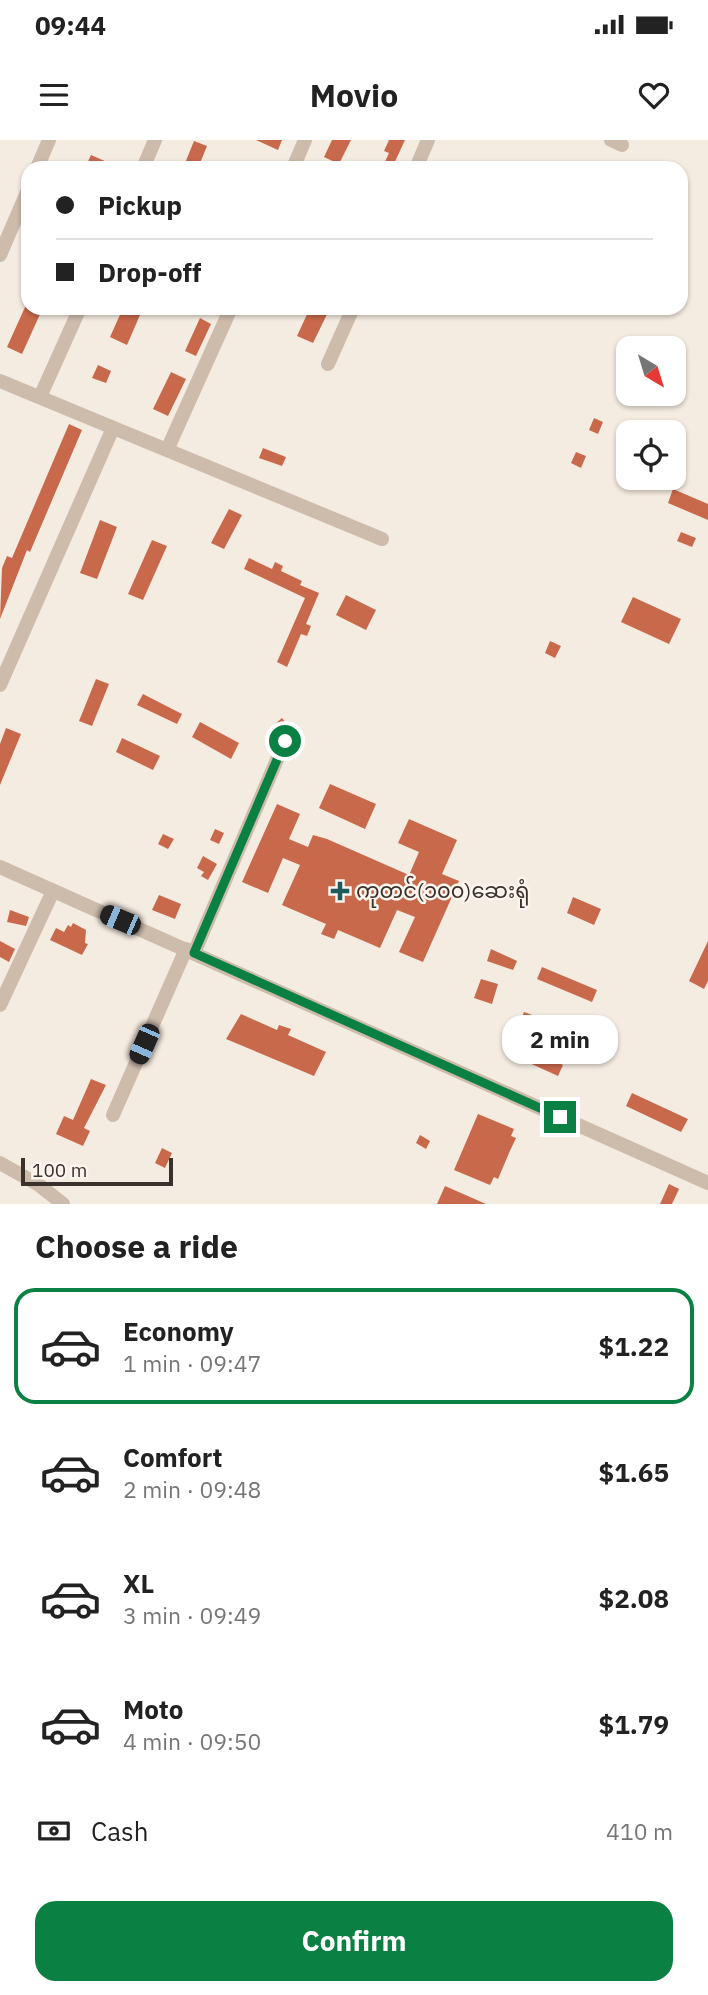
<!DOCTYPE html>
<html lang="en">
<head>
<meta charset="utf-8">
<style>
	:root { --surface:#fff; --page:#f6f6f6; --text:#222; --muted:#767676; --line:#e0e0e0; --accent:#0b8043 }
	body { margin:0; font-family:"IBM Plex Sans","Noto Sans Myanmar",sans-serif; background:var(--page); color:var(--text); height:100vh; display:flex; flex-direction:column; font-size:26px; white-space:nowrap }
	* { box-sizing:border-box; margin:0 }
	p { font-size:23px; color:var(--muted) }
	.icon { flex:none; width:38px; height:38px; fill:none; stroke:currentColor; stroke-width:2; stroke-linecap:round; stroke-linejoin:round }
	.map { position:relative; height:1064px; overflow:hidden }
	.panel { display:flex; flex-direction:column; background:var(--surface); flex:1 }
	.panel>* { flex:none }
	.top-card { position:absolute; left:21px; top:21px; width:667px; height:154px; border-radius:21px; box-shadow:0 2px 5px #0004; display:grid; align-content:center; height:154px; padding:0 35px; background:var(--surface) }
	.needle { width:46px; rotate:142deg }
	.tools { position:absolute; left:616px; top:196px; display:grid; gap:14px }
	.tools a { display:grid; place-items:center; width:70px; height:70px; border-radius:14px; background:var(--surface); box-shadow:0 2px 5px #0004; font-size:35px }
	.scale { position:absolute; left:21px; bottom:18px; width:152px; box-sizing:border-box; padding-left:7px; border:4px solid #3b302b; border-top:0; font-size:19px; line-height:24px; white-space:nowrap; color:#3b302b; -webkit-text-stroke:5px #fbf5ee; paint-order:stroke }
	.end { position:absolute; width:32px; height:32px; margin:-16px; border:9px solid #0b8043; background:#fff; box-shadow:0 0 0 4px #fff }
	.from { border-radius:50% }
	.bubble { position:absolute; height:49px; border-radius:21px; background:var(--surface); box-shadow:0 2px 5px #0004; font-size:23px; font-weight:700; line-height:49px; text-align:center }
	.car { position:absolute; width:21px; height:42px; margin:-21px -10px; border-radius:9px; box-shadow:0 0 5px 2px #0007; background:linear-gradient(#222 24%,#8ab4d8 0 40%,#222 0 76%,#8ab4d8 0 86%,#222 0) }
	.top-card b { display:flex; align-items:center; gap:24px; height:66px; font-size:26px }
	.top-card b+b { border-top:2px solid var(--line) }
	.top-card i { width:18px; height:18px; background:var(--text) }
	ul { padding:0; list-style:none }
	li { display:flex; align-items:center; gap:21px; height:116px; margin:0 14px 10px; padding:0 21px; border:4px solid transparent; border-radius:21px }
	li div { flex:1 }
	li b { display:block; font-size:26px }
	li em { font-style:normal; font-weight:700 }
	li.current { border-color:var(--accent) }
	li>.icon { width:63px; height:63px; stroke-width:1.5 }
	h2 { padding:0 35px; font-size:32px; line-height:84px }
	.pay { display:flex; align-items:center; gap:18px; height:77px; padding:0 35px; font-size:26px }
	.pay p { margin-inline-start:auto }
	.action { display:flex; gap:14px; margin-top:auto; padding:14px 35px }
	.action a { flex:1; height:80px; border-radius:21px; background:var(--accent); color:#fff; font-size:28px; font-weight:700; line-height:80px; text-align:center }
	.status { display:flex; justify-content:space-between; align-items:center; height:49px; padding:0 35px; background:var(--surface); direction:ltr }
	.status svg { height:19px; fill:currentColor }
	header { display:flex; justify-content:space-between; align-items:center; height:91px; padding:0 35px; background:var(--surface); font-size:32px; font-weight:700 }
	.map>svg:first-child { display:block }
</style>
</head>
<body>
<div class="status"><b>09:44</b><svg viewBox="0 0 49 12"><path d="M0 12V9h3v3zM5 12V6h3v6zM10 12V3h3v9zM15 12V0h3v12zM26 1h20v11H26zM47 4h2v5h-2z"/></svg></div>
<header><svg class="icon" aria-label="menu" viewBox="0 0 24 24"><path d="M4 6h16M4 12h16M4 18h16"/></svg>Movio<svg class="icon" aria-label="heart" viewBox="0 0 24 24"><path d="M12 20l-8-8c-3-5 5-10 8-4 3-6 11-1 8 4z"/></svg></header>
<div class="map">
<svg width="708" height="1064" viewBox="0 0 708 1064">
	<rect width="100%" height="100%" fill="#f4ebe1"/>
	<path fill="#c8694b" d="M256,0H282L278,10Z
		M332,0H351L339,24L324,17Z
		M389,0H405L392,28H382L389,13L384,11Z
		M194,1L207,6L198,28H183Z
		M91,15L107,22L105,28H85Z
		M26,165L41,172L22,214L7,207Z
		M123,168H143L127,205L110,197Z
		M310,168H330L313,203L297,196Z
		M200,178L211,184L196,216L185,211Z
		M98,225L111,231L106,243L92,238Z
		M171,232L186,239L168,276L153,269Z
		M594,278L603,282L598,294L589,290Z
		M69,284L82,290L30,412L27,410L0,479L2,428L7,416L12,418Z
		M263,308L286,317L282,326L259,318Z
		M576,312L586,316L581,328L571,323Z
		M673,349L708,364V380L668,363Z
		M229,369L242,375L224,409L211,403Z
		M100,380L117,387L97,439L80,433Z
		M681,392L696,398L692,407L677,401Z
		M152,400L167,406L143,460L128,454Z
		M249,418L272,429L275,422L283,426L281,431L302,441L300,445L319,453L306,484L311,486L307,496L301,494L287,527L277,522L305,458L244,429Z
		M346,455L376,470L366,490L336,475Z
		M633,457L681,479L669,504L621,482Z
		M550,501L561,506L555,518L545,513Z
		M96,539L109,544L92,586L79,581Z
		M143,554L182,574L177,584L137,565Z
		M282,578L292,590L289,592H281L275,584Z
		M200,582L239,603L231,619L192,597Z
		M6,588L21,594L0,645V604Z
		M122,598L160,616L153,630L116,612Z
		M330,644L376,664L365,689L319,668Z
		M277,664L300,674L289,699L308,707L313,695L327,699L409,735L419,712L398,703L409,679L457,700L442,734L459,741L423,822L399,812L415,777L397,770L380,808L338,790L334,799L321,794L326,784L282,765L300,725L283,718L268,753L242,742Z
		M215,689L224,693L219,704L210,700Z
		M163,694L174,699L168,709L158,704Z
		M203,716L217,724L208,740L201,736L204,732L197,728Z
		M159,755L181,764L175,779L152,770Z
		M573,757L601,769L594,785L567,773Z
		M10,770L29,777L26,786L7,782Z
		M73,783L86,790L85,803L88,804L82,815L50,800L56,788L64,792L68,785L71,787Z
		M0,801L15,809L9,822L0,817Z
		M708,801V841L704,849L689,841Z
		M491,809L517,821L513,830L487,821Z
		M542,827L597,850L592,862L537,839Z
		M481,839L498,844L492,864L474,858Z
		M524,872L535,876L531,887L520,882Z
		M241,874L277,890L279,885L291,889L288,895L326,912L314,936L226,899Z
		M519,905L563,925L558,936L514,916Z
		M91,939L106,945L84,988L90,991L83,1006L56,994L64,976L73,980Z
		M632,953L688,979L681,992L626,966Z
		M478,974L514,989L511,996L516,998L509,1013L498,1039L494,1037L490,1045L454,1030Z
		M420,995L430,1001L426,1009L416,1003Z
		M162,1008L172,1013L165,1028L155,1023Z
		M669,1044L679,1049L672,1064H660Z
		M445,1046L486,1064H437Z"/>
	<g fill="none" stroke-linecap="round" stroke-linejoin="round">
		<path stroke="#cdbbac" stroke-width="14" d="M611,0L622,5
			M37,28L49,0
			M143,28L155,0
			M293,28L305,0
			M416,28L428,0
			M0,115L28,50
			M328,224L353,168
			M0,241L382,399
			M40,257L80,168
			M167,310L231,168
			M0,545L113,288
			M0,727L708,1043
			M194,813L285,601
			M0,865L53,751
			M113,975L186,809
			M0,1023L39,1045L63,1064"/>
	</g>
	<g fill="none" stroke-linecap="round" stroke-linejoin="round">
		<path stroke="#0b8043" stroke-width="9" d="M285,601L194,813L560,977"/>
	</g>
	<path fill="#1f5a5e" stroke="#fbf5ee" stroke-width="2.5" d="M336.5 740.5h7v7h7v7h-7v7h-7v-7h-7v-7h7z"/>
	<g text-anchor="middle" stroke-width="5" stroke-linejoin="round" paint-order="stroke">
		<g font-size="21" fill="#3b302b" stroke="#fbf5ee" text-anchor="start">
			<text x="356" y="758">ကုတင်(၁၀၀)ဆေးရုံ</text>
		</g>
	</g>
</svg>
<div class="tools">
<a><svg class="needle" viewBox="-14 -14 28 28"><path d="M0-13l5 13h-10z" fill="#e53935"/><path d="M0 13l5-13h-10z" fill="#767676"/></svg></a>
<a><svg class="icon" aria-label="locate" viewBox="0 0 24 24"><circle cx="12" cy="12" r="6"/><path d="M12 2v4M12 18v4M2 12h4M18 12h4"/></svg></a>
</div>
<div class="scale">100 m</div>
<i class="end from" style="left:285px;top:601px"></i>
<i class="end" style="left:560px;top:977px"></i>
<div class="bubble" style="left:502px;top:875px;width:116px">2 min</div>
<i class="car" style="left:120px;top:780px;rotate:293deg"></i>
<i class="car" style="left:144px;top:904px;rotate:204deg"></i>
<div class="top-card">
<b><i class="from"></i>Pickup</b>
<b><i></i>Drop-off</b>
</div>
</div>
<section class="panel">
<h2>Choose a ride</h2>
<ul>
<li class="current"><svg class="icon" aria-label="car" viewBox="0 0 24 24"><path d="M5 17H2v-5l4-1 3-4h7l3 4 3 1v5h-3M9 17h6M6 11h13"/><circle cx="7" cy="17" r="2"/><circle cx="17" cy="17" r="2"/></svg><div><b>Economy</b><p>1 min · 09:47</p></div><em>$1.22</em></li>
<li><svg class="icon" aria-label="car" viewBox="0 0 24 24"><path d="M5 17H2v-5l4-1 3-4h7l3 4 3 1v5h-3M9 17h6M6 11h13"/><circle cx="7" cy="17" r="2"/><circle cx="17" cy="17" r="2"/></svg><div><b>Comfort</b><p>2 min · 09:48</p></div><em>$1.65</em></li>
<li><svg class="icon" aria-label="car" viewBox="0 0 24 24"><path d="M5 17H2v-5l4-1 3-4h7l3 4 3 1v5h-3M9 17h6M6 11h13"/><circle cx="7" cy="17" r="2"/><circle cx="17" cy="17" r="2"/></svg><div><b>XL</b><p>3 min · 09:49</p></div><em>$2.08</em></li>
<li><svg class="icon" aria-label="car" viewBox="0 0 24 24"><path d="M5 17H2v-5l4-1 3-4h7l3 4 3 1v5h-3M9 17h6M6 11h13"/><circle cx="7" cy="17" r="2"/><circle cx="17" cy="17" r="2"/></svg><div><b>Moto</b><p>4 min · 09:50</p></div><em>$1.79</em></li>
</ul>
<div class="pay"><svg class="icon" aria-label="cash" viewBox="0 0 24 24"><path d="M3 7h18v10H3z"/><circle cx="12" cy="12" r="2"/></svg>Cash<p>410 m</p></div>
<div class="action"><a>Confirm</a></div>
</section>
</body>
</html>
